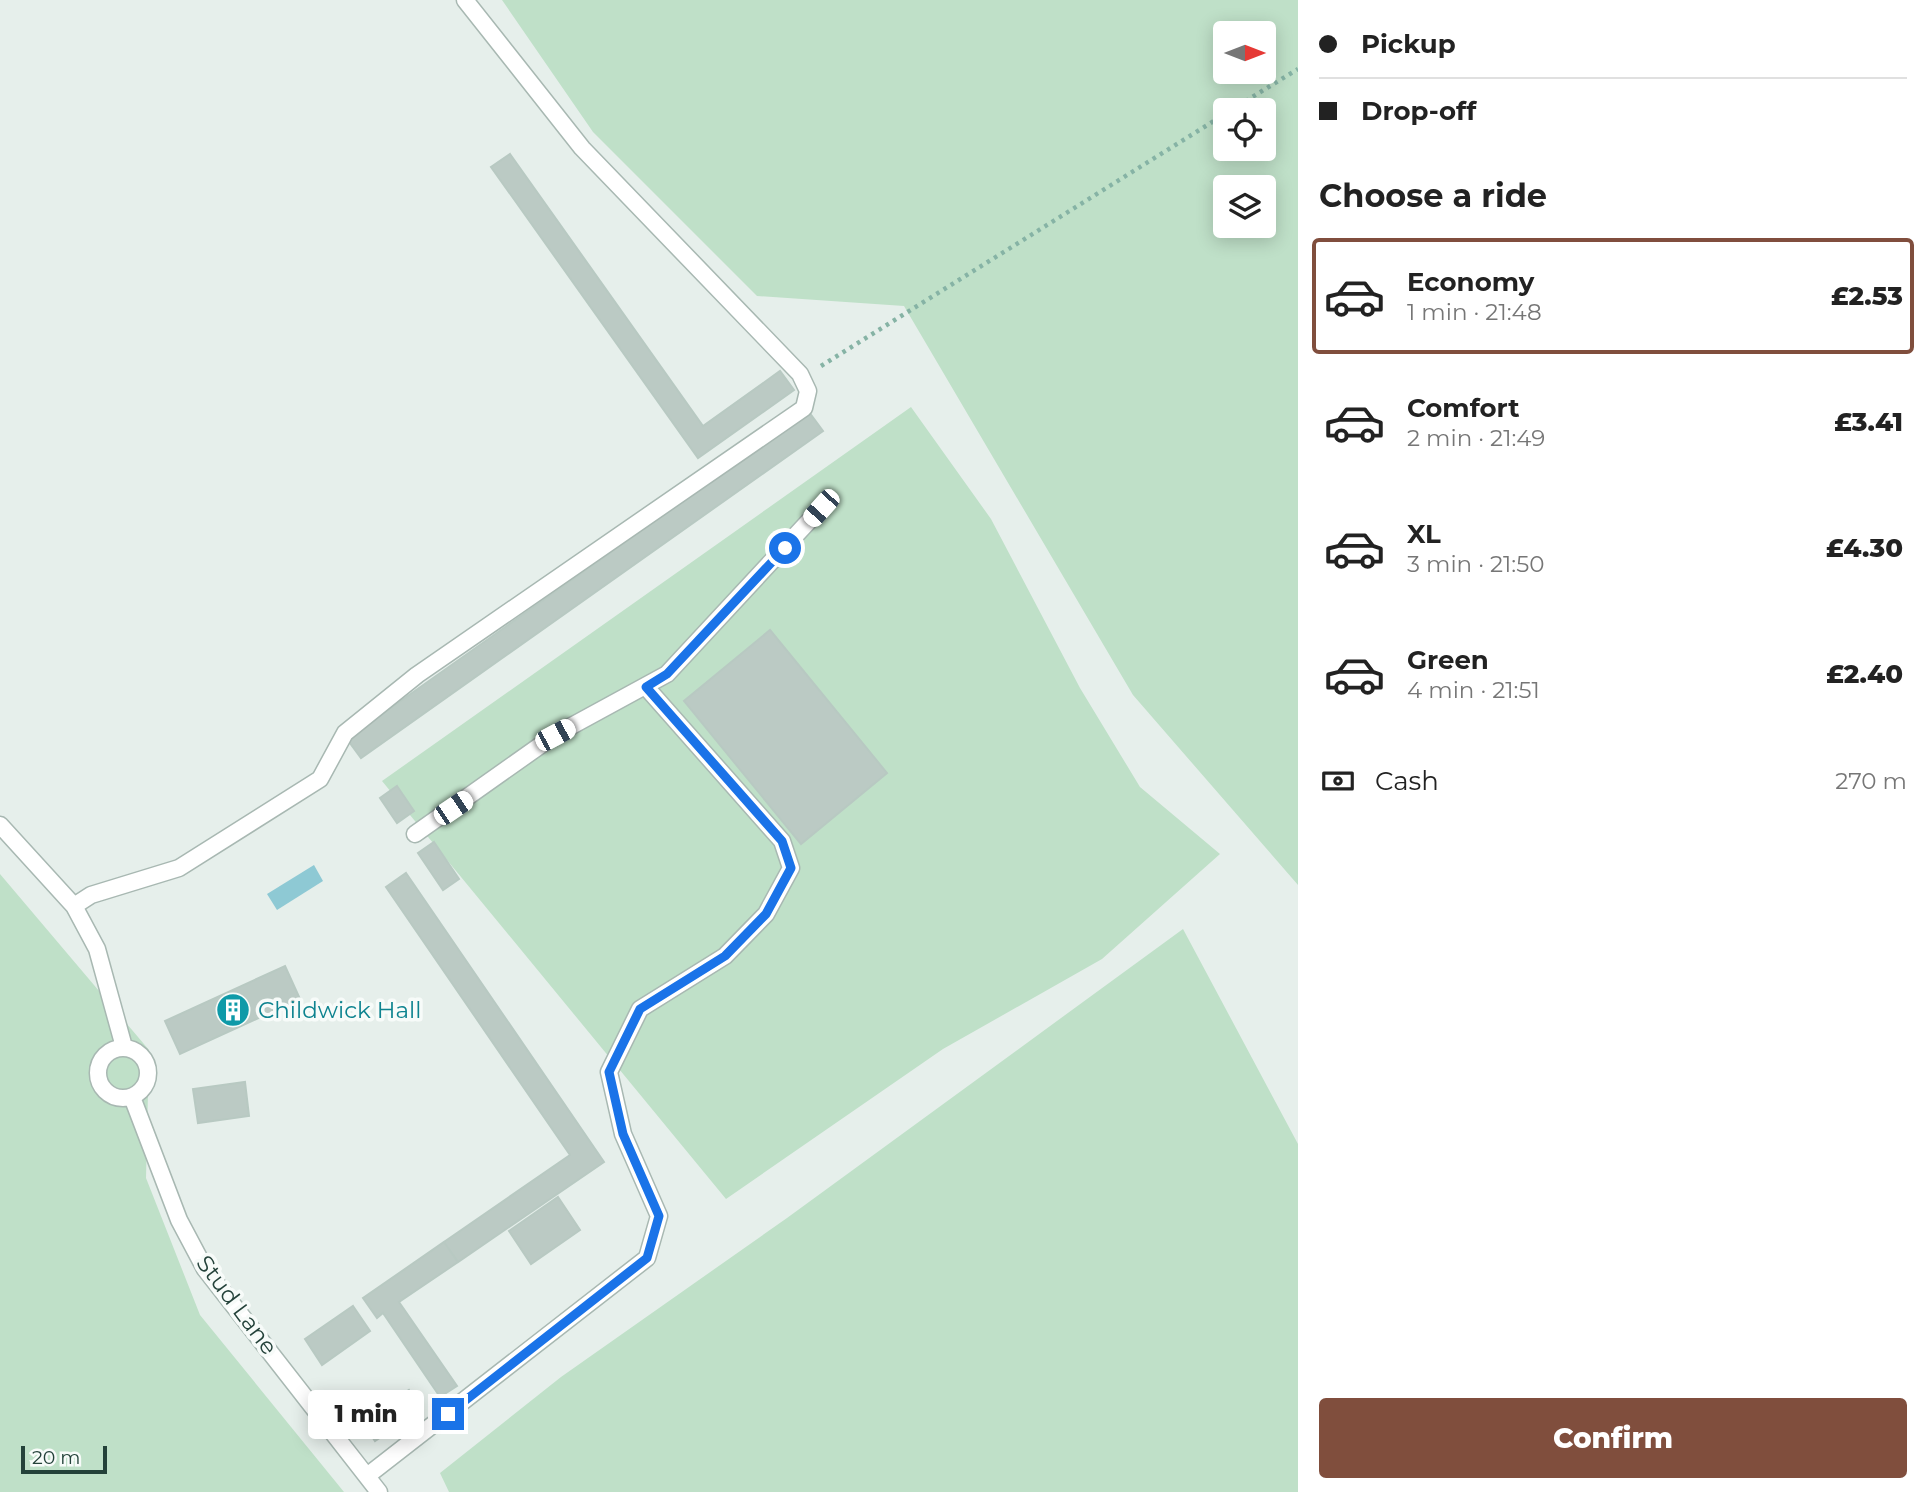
<!DOCTYPE html>
<html lang="en">
<head>
<meta charset="utf-8">
<style>
	:root { --surface:#fff; --page:#f2f2f2; --text:#222; --muted:#767676; --line:#e0e0e0; --accent:#804e3d }
	body { margin:0; font-family:Montserrat,sans-serif; background:var(--page); color:var(--text); height:100vh; display:flex; flex-direction:column; font-size:26px; white-space:nowrap }
	* { box-sizing:border-box; margin:0 }
	p { font-size:23px; color:var(--muted) }
	.icon { flex:none; width:38px; height:38px; fill:none; stroke:currentColor; stroke-width:2; stroke-linecap:round; stroke-linejoin:round }
	.map { position:relative; flex:1; overflow:hidden }
	.sheet { display:flex; flex-direction:column; background:var(--surface); width:630px }
	.sheet>* { flex:none }
	.hud { display:grid; align-content:center; height:154px; padding:0 21px; background:var(--surface) }
	.needle { width:46px; rotate:90deg }
	.buttons { position:absolute; left:1213px; top:21px; display:grid; gap:14px }
	.buttons a { display:grid; place-items:center; width:63px; height:63px; border-radius:7px; background:var(--surface); box-shadow:0 4px 18px #0003; font-size:35px }
	.scale { position:absolute; left:21px; bottom:18px; width:86px; box-sizing:border-box; padding-left:7px; border:4px solid #24423a; border-top:0; font-size:19px; line-height:24px; white-space:nowrap; color:#24423a; -webkit-text-stroke:5px #f7fbf9; paint-order:stroke }
	.end { position:absolute; width:32px; height:32px; margin:-16px; border:9px solid #1a73e8; background:#fff; box-shadow:0 0 0 4px #fff }
	.from { border-radius:50% }
	.bubble { position:absolute; height:49px; border-radius:7px; background:var(--surface); box-shadow:0 4px 18px #0003; font-size:23px; font-weight:800; line-height:49px; text-align:center }
	.car { position:absolute; width:21px; height:42px; margin:-21px -10px; border-radius:9px; box-shadow:0 0 5px 2px #0007; background:linear-gradient(#fff 24%,#345 0 40%,#fff 0 76%,#345 0 86%,#fff 0) }
	.hud b { display:flex; align-items:center; gap:24px; height:66px; font-size:26px }
	.hud b+b { border-top:2px solid var(--line) }
	.hud i { width:18px; height:18px; background:var(--text) }
	ul { padding:0; list-style:none }
	li { display:flex; align-items:center; gap:21px; height:116px; margin:0 14px 10px; padding:0 7px; border:4px solid transparent; border-radius:7px }
	li div { flex:1 }
	li b { display:block; font-size:26px }
	li em { font-style:normal; font-weight:800 }
	li.active { border-color:var(--accent) }
	li>.icon { width:63px; height:63px; stroke-width:1.5 }
	h2 { padding:0 21px; font-size:32px; line-height:84px }
	.pay { display:flex; align-items:center; gap:18px; height:77px; padding:0 21px; font-size:26px }
	.pay p { margin-inline-start:auto }
	.cta { display:flex; gap:14px; margin-top:auto; padding:14px 21px }
	.cta a { flex:1; height:80px; border-radius:7px; background:var(--accent); color:#fff; font-size:28px; font-weight:800; line-height:80px; text-align:center }
	main { display:flex; flex:1; min-height:0 }
	.map>svg:first-child { display:block }
</style>
</head>
<body>
<main>
<div class="map">
<svg width="1298" height="1492" viewBox="0 0 1298 1492">
	<rect width="100%" height="100%" fill="#e6efeb"/>
	<path fill="#bfe0c8" fill-rule="evenodd" d="M502,0H1298V885L1133,695L904,306L757,296L593,132ZM1264,33V72H1225V33ZM1264,110V149H1225V110ZM1264,187V226H1225V187Z
		M911,407L991,519L1080,688L1140,787L1220,854L1102,959L943,1049L726,1199L382,781Z
		M0,874L149,1050L146,1178L200,1315L344,1492H0Z
		M1183,929L1298,1144V1492H449L440,1473L561,1377L787,1218Z"/>
	<path fill="#8ec9d4" d="M314,865L323,881L277,910L267,894Z"/>
	<path fill="#bbcac4" stroke="#b8c9c2" stroke-width="2" d="M510,154L703,426L780,371L794,390L698,458L491,167Z
		M809,412L823,431L361,758L347,739Z
		M770,630L887,773L801,844L684,701Z
		M397,786L414,811L397,823L380,798Z
		M434,842L459,879L443,890L418,853Z
		M406,873L604,1162L458,1262L444,1242L570,1155L386,887Z
		M285,966L300,999L180,1054L165,1021Z
		M245,1082L249,1116L198,1123L193,1089Z
		M558,1197L580,1230L531,1264L509,1231Z
		M444,1242L458,1262L399,1302L457,1386L440,1397L383,1313L377,1318L363,1298Z
		M353,1306L370,1331L322,1365L305,1339Z
		M409,1390L422,1409L375,1441L362,1421Z"/>
	<g fill="none" stroke-linecap="round" stroke-linejoin="round">
		<g stroke="#a8b8b2" stroke-width="19">
			<path id="lane" d="M0,825L74,906L97,949L124,1047
				M415,834L555,735L667,674L821,508
				M74,906L91,895L179,868L320,779L345,733L417,675L804,408L808,391L800,374L582,148L465,0
				M98 1073a25 25 0 1 1 50 0a25 25 0 1 1-50 0Z
				M132,1097L179,1220L205,1269L379,1492
				M367,1476L647,1258L659,1216L623,1134L609,1072L640,1009L725,956L766,914L791,868L782,841L646,687"/>
		</g>
		<path stroke="#86b3a5" stroke-width="4.5" stroke-dasharray="3.5 5" stroke-linecap="butt" d="M1231,110L1298,69
			M821,366L1225,114"/>
		<use href="#lane" stroke="#fff" stroke-width="16"/>
	</g>
	<g fill="none" stroke-linecap="round" stroke-linejoin="round">
		<path stroke="#1a73e8" stroke-width="9" d="M448,1414L647,1258L659,1216L623,1134L609,1072L640,1009L725,956L766,914L791,868L782,841L646,687L667,674L785,548"/>
	</g>
	<defs>
		<g id="building-disc" transform="scale(1.75)"><circle r="9.5" fill="#0f9aa8" stroke="#f7fbf9"/><path d="M-4-6H4V6H1V3H-1V6H-4ZM-2.5-4.3h1.7v1.8h-1.7ZM.8-4.3h1.7v1.8H.8ZM-2.5-1h1.7V.8h-1.7ZM.8-1h1.7V.8H.8Z" fill="#fff"/></g>
	</defs>
	<g fill-rule="evenodd">
		<use href="#building-disc" x="233" y="1010"/>
	</g>
	<g text-anchor="middle" stroke-width="7" stroke-linejoin="round" paint-order="stroke">
		<g font-size="23" fill="#0d838f" stroke="#f7fbf9" text-anchor="start">
			<text x="258" y="1018">Childwick Hall</text>
		</g>
		<g font-size="23" fill="#24423a" stroke="#f7fbf9">
			<text transform="translate(237 1305) rotate(53)" y="8">Stud Lane</text>
		</g>
	</g>
</svg>
<div class="buttons">
<a><svg class="needle" viewBox="-14 -14 28 28"><path d="M0-13l5 13h-10z" fill="#e53935"/><path d="M0 13l5-13h-10z" fill="#767676"/></svg></a>
<a><svg class="icon" aria-label="locate" viewBox="0 0 24 24"><circle cx="12" cy="12" r="6"/><path d="M12 2v4M12 18v4M2 12h4M18 12h4"/></svg></a>
<a><svg class="icon" aria-label="layers" viewBox="0 0 24 24"><path d="M12 4l9 5-9 5-9-5zM3 14l9 5 9-5"/></svg></a>
</div>
<div class="scale">20 m</div>
<i class="end from" style="left:785px;top:548px"></i>
<i class="end" style="left:448px;top:1414px"></i>
<div class="bubble" style="left:308px;top:1390px;width:116px">1 min</div>
<i class="car" style="left:821px;top:508px;rotate:222deg"></i>
<i class="car" style="left:555px;top:735px;rotate:62deg"></i>
<i class="car" style="left:453px;top:808px;rotate:56deg"></i>
</div>
<section class="sheet">
<div class="hud">
<b><i class="from"></i>Pickup</b>
<b><i></i>Drop-off</b>
</div>
<h2>Choose a ride</h2>
<ul>
<li class="active"><svg class="icon" aria-label="car" viewBox="0 0 24 24"><path d="M5 17H2v-5l4-1 3-4h7l3 4 3 1v5h-3M9 17h6M6 11h13"/><circle cx="7" cy="17" r="2"/><circle cx="17" cy="17" r="2"/></svg><div><b>Economy</b><p>1 min · 21:48</p></div><em>£2.53</em></li>
<li><svg class="icon" aria-label="car" viewBox="0 0 24 24"><path d="M5 17H2v-5l4-1 3-4h7l3 4 3 1v5h-3M9 17h6M6 11h13"/><circle cx="7" cy="17" r="2"/><circle cx="17" cy="17" r="2"/></svg><div><b>Comfort</b><p>2 min · 21:49</p></div><em>£3.41</em></li>
<li><svg class="icon" aria-label="car" viewBox="0 0 24 24"><path d="M5 17H2v-5l4-1 3-4h7l3 4 3 1v5h-3M9 17h6M6 11h13"/><circle cx="7" cy="17" r="2"/><circle cx="17" cy="17" r="2"/></svg><div><b>XL</b><p>3 min · 21:50</p></div><em>£4.30</em></li>
<li><svg class="icon" aria-label="car" viewBox="0 0 24 24"><path d="M5 17H2v-5l4-1 3-4h7l3 4 3 1v5h-3M9 17h6M6 11h13"/><circle cx="7" cy="17" r="2"/><circle cx="17" cy="17" r="2"/></svg><div><b>Green</b><p>4 min · 21:51</p></div><em>£2.40</em></li>
</ul>
<div class="pay"><svg class="icon" aria-label="cash" viewBox="0 0 24 24"><path d="M3 7h18v10H3z"/><circle cx="12" cy="12" r="2"/></svg>Cash<p>270 m</p></div>
<div class="cta"><a>Confirm</a></div>
</section>
</main>
</body>
</html>
